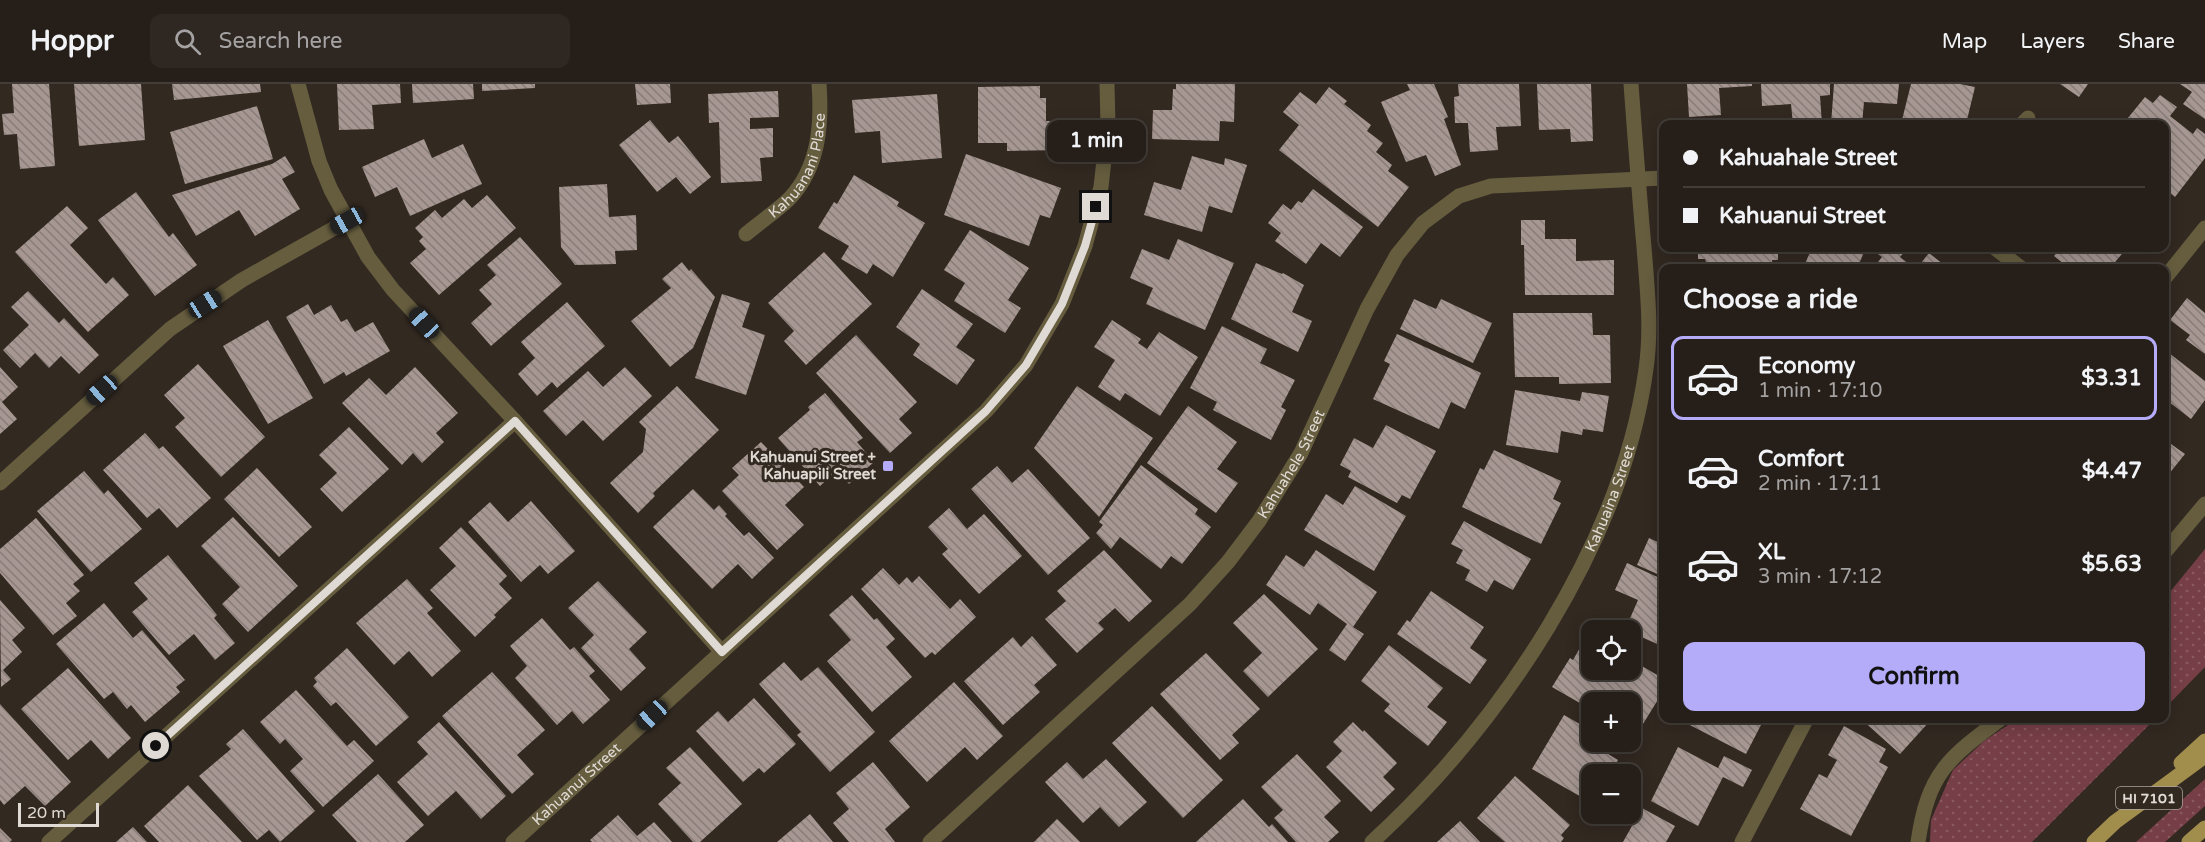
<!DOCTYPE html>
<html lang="en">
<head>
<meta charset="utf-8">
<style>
	:root { --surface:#261f19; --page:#2e2722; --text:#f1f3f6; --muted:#a4a2a2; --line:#423d38; --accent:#b4acf9 }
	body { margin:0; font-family:"Varela Round",sans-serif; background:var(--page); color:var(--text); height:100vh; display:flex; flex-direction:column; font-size:22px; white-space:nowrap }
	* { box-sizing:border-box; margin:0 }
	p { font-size:20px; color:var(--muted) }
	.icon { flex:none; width:33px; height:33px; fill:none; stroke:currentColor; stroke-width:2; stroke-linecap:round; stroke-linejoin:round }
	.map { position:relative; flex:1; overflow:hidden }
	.details { position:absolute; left:1659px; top:180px; width:510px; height:459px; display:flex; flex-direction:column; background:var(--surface); border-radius:12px; box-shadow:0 3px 15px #0003,0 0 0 2px var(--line) }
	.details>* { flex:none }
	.hud { position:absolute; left:1659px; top:36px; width:510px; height:132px; border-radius:12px; box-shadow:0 3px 15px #0003,0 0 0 2px var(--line); display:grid; align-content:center; height:132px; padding:0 24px; background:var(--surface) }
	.fabs { position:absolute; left:1581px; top:536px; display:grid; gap:12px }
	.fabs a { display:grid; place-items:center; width:60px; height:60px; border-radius:12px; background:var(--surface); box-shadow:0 3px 15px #0003,0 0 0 2px var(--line); font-size:30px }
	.scale { position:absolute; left:18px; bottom:15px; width:81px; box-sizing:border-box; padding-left:6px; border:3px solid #e0dad5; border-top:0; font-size:16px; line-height:21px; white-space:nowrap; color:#e0dad5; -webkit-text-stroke:4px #322921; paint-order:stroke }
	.end { position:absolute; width:27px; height:27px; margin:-14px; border:8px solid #e0dad5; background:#111; box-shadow:0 0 0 3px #111 }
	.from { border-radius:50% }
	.bubble { position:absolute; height:42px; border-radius:12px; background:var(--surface); box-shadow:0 3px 15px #0003,0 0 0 2px var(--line); font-size:20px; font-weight:800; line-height:42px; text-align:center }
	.car { position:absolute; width:18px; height:36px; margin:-18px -9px; border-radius:8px; box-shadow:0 0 4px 2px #0007; background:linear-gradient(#222 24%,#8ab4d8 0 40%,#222 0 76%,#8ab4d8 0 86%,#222 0) }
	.hud b { display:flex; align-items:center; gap:21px; height:57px; font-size:22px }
	.hud b+b { border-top:2px solid var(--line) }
	.hud i { width:15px; height:15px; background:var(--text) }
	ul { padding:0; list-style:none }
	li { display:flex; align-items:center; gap:18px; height:84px; margin:0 12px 9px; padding:0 12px; border:3px solid transparent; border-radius:12px }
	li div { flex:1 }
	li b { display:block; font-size:22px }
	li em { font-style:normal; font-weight:800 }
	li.current { border-color:var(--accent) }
	li>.icon { width:54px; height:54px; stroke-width:1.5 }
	h2 { padding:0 24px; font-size:27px; line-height:72px }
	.action { display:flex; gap:12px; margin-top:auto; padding:12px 24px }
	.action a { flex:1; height:69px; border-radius:12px; background:var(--accent); color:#111; font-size:24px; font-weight:800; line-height:69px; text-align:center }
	header { display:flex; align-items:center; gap:36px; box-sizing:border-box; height:84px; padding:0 30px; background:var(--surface); border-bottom:2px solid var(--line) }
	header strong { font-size:28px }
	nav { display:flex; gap:33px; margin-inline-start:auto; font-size:21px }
	.search { width:420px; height:54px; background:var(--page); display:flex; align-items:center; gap:15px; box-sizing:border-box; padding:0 21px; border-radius:12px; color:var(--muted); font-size:22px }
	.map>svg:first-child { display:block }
</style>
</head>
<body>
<header>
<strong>Hoppr</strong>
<div class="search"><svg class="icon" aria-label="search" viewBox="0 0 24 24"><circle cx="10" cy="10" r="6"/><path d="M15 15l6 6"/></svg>Search here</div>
<nav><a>Map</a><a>Layers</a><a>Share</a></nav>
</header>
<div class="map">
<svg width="2205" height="758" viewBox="0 0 2205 758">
	<defs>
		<pattern id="grass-dots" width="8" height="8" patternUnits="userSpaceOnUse" patternTransform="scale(1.5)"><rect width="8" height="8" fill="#763e47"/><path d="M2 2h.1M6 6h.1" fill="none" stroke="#895961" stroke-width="1.8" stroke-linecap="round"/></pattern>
		<pattern id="building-back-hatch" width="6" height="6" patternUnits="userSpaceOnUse" patternTransform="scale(1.5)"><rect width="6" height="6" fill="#a69792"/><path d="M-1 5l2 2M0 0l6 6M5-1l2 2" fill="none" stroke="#887d79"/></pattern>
	</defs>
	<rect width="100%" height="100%" fill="#322921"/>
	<path fill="url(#grass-dots)" d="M2205,465V583L2165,624V514Z
		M2017,635H2155L2032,758H1930L1931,736L1953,686L1984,657Z
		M2205,695V722L2165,758H2136Z"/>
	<path fill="url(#building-back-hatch)" d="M12,0H49L55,82L20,85L17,50L4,51L2,30L14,29Z
		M74,0H141L145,56L79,62Z
		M172,0H260L261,8L174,16Z
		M337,0H400L401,19L372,21L374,45L339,46Z
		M412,0H473L474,15L413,19Z
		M482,0H535V4L482,7Z
		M635,0H670L671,19L637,21Z
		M1176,0H1235L1234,38L1220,37L1219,57L1152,55L1153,26H1172L1173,5H1176Z
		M1407,0H1434L1448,33L1444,35L1461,81L1435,92L1426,71L1406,78L1381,18L1410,6Z
		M1458,0H1519L1521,42L1496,43L1498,66L1470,68L1468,39H1455L1454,13L1459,12Z
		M1537,0H1591L1593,57L1571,58L1570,45L1539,46Z
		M1687,0H1752V2L1719,4L1721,31L1689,33Z
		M1761,0H1830V11L1820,12L1822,40H1793L1791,20L1762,22Z
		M1834,0H1899L1897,20L1864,18L1862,40H1831Z
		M1911,0H1960L1975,3L1966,40H1901Z
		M2060,0H2088L2079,13Z
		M2180,0H2205V35L2183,20L2192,8Z
		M1040,2V14H1046V37H1065V66L1007,67V59H978V3Z
		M1329,3L1347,17L1344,20L1371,41L1367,47L1383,59L1376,68L1392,81L1388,87L1409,103L1378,143L1279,66L1299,41L1283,28L1300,8L1316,20Z
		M778,7L779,33L750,34V45L773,44V73L760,74L762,97L721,99L719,38L709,39L708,10Z
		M937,10L942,74L882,79L880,47L855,49L852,16Z
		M2160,11L2177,23L2170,32L2193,50L2197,44L2205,50V74L2175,113L2164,104V40H2123L2145,13L2153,19Z
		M257,22L273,75L185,100L170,48Z
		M650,36L669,59L678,52L711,93L690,110L676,93L657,108L619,61Z
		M424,55L432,74L463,60L482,100L410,132L397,103L375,113L362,83Z
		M966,70L1061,104L1050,134L1040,131L1029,162L944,131Z
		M285,72L295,88L282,95L300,125L255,152L239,126L196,152L172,111L272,80Z
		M1192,72L1224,81L1225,74L1247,81L1232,129L1209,122L1202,148L1144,131L1154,98L1181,106Z
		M854,91L899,118L897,122L925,139L893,193L873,180L867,190L841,175L849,162L818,144L834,118L837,120Z
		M607,100L609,133L636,131L637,166L615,167L616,180L575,181L561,163L559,103Z
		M1313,105L1363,143L1340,173L1321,159L1306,180L1275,157L1281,149L1268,139L1283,120L1291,126L1298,117L1302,119Z
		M136,108L169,153L173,149L197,181L155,212L98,136Z
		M487,111L516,144L439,211L410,179L426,165L419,157L423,153L415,144L435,126L442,134L464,115L472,124Z
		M67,122L88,144L70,161L106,200L113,193L129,211L88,248L15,168Z
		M1521,136H1545V155H1576V177L1614,176V211H1525L1524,161H1521Z
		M970,146L1029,184L1008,216L1021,224L1005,249L954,217L965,199L944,186Z
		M520,153L562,200L491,262L471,239L492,220L479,206L496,191L487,181Z
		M1178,155L1234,179L1205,246L1146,220L1153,204L1130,194L1142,165L1169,176Z
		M1698,164H1778V176H1772L1773,184H1708L1705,175H1698Z
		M1812,164H1866L1857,184H1803Z
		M1870,164H1908L1900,173L1914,184H1873L1882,173Z
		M2061,164H2127L2110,184H2069L2054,172Z
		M824,168L872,220L806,281L784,257L794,247L768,219Z
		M1929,169L1948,184H1917Z
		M682,178L689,187L691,185L715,213L693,264L670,283L631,237L671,204L662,195Z
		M1256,179L1282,190L1283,189L1304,201L1292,228L1312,237L1298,268L1231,235Z
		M922,205L973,240L956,263L975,276L957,301L913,271L920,260L896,243Z
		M28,207L59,239L64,234L99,271L79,290L61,272L49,284L35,269L20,284L3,266L29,241L11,223Z
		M722,210L750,219L742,243L765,251L746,311L695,294Z
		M2187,214L2205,229V270L2186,256L2190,251L2170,236Z
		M1414,215L1436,225L1441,215L1492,239L1473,279L1400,245Z
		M567,218L605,262L557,304L552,298L537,312L518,290L535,274L521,258Z
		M308,220L314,231L331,221L341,238L347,235L355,248L373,238L390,267L346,292L344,288L324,300L286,233Z
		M1513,229H1592L1593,251H1610L1611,299L1559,300V293H1515Z
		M268,236L313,314L268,340L223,262Z
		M1112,236L1141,255L1138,259L1147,265L1159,248L1198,273L1160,332L1125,309L1120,317L1098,303L1115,276L1094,263Z
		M1222,242L1267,265L1260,279L1295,296L1281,323L1286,326L1271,356L1213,326L1217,318L1190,304Z
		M1397,250L1481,289L1465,325L1451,318L1439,345L1373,315L1390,280L1384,277Z
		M856,251L917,318L899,335L912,349L890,369L816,289Z
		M2169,269L2205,297V316L2191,335L2164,314V275Z
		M198,280L265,353L221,393L175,343L185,334L164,311Z
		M0,283L18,303L2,318L17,335L0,350Z
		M415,283L458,329L436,349L444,358L422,379L413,369L402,381L342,319L369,294L386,311Z
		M625,283L652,312L603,357L583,336L566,352L543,327L588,287L603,303Z
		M677,302L719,346L653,409L655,412L638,429L610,399L643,368L646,345L639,338Z
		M1077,302L1153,354L1099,433L1034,364Z
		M1515,306L1580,317L1582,308L1609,312L1603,348L1583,345L1582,351L1561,347L1558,369L1506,361Z
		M825,309L863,354L857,358L874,378L849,400L837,387L820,402L778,354L810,326L808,323Z
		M1188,322L1237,358L1217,385L1238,399L1216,429L1147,379Z
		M1386,341L1436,367L1410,415L1402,411L1397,419L1348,393L1351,387L1340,381L1354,354L1373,364Z
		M349,343L389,385L342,428L320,405L337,389L319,371Z
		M145,349L159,365L163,362L211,414L177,444L159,424L147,434L103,386Z
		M2164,355L2185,370L2164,396Z
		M761,358L804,403L785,421L804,441L777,466L722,407L739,391L732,384Z
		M1494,366L1561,397L1553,415L1561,419L1541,460L1462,423L1480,384L1484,386Z
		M1141,381L1198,425L1195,430L1211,443L1182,480L1171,472L1161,485L1120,453L1111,465L1096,449L1103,441L1099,438Z
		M997,382L1012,399L1028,385L1090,454L1048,491L971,405Z
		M257,384L312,443L279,473L224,415Z
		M84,387L104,410L108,406L142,445L91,488L37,427Z
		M1355,402L1406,432L1374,487L1304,446L1326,410L1343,421Z
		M693,405L714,426L719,421L727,430L725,432L744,452L749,448L774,474L752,495L738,480L712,505L653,443Z
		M531,417L575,467L548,490L540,481L521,498L468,438L490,418L508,438Z
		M949,424L967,445L984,430L1022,472L979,510L942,470L948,465L928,443Z
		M233,433L298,502L248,548L222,520L240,503L201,462Z
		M36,434L84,491L73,500L80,507L66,519L77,532L53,551L0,489V465Z
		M1464,437L1531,475L1513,506L1494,496L1487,508L1465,496L1470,486L1456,479L1463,466L1451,460Z
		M461,443L507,492L499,500L512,514L494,531L496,533L475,553L430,506L456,482L439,464Z
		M1649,454L1664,461V493L1637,481Z
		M1104,466L1152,517L1129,538L1115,524L1098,539L1104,545L1077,569L1045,535L1066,517L1057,507Z
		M1316,466L1377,508L1353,543L1364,550L1345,577L1329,566L1347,540L1318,519L1310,531L1266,501L1286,471L1304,483Z
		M168,471L217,531L214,534L235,559L215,576L194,550L169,571L132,528L148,515L134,499Z
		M1627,479L1664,496V563L1630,548V546H1625L1638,516L1615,506Z
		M883,484L899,501L907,493L912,499L919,492L950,525L960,515L976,533L935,571L932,568L925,574L861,505Z
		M407,495L433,524L427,529L461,567L432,593L409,567L394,581L356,539Z
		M598,497L647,548L629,565L646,584L621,607L581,564L594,551L568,524Z
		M1431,507L1484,543L1470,564L1487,576L1470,600L1397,550L1407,536L1410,538Z
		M1264,510L1318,565L1268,613L1243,587L1262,569L1233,539Z
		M852,511L874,536L877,534L895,555L886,563L912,593L872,628L827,577L851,556L829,531Z
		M0,516L25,544L12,556L22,568L3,586L11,595L1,603Z
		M104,519L133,554L142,546L185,596L176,603L180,608L145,638L131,621L127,625L113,608L104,615L56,560Z
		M542,534L570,566L574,563L595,587L589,592L610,616L583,640L572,627L557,641L515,594L527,582L510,562Z
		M1032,552L1057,581L1034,601L1040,608L1003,641L964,597L1013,553L1021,563Z
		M1585,555L1592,559V585H1630V575L1664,595V606L1638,648L1630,644V618H1592V626L1552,603L1570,574L1573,576Z
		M1389,561L1443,604L1427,623L1447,638L1428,662L1384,627L1390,620L1361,597Z
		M347,564L409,633L376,662L336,618L331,622L313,602L317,598L314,594Z
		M1206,569L1260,625L1232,651L1239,659L1220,676L1160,610Z
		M784,578L801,597L818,583L875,648L830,688L797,651L801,648L759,600Z
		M68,584L131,654L108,675L91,656L68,676L21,625Z
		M492,588L545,646L517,671L534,690L512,710L442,632Z
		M954,598L1003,652L977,676L965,663L927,698L889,657Z
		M296,606L347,662L354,656L374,677L323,723L290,687L303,675L285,655L280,660L260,638Z
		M754,614L796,660L764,689L759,684L743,698L696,647L718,627L728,638Z
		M0,620L71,698L45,722L25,702L4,721L0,716Z
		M1152,622L1223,696L1183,734L1112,659Z
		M1564,631L1592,647V657H1598L1595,662L1618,676L1610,690H1592V719L1532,685Z
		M1683,634H1751L1761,641L1746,670L1682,637Z
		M1860,634H1925L1929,638L1900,670Z
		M439,638L506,712L481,735L456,707L428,732L397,698L428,670L417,658Z
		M1353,638L1363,648L1364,646L1397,679L1383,693L1395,705L1371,728L1326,683L1342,667L1333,658Z
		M1844,642L1886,665L1879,678L1888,683L1851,752L1800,725L1819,690L1827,694L1837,676L1828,671Z
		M243,645L315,727L280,758L269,746L257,756L199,692L231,665L226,660Z
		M690,663L742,720L700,758H693L658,720L681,699L666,684Z
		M1678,663L1718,684L1724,672L1752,686L1743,703L1723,693L1698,742L1651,717Z
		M1297,670L1341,717L1324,733L1339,748L1328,758H1296L1274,734L1283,726L1261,703Z
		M1106,675L1147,718L1119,743L1100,723L1083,739L1045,698L1067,678L1083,695Z
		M873,678L910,723L885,745L895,758H849L833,739L849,725L836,709Z
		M378,690L424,741L405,758H357L332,731Z
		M1515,692L1570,741L1561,751L1564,754L1561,758H1505L1477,734Z
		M188,701L242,758H159L144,742Z
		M1243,715L1269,743L1272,740L1288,758H1196Z
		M1642,724L1675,742L1666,758H1623Z
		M810,730L833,758H777Z
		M618,731L637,752L654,738L672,758H592L590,756Z
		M1057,735L1080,758H1034Z
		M1460,737L1480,758H1437Z
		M133,743L147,758H116Z
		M0,744L12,756L10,758H0Z"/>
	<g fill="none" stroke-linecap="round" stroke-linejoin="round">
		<g stroke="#665d3f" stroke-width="15">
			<path d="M298,0L319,77L331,106L368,173L393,206L515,337L722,568"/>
			<path d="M2022,40L2028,34"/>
			<path id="s1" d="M746,150C760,138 777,127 790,114C819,83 822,40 819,0"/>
			<path d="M1995,164L2021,184"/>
			<path d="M2164,195L2205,144"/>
			<path d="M0,399L170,245L242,196L347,137"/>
			<path d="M2164,469L2205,420"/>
			<path d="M49,758L515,337"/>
			<path id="s2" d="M513,758L986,327L1026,281L1062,220L1085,162L1101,103L1108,40L1107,0"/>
			<path id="s3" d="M930,758L1190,520L1228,478L1259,437L1301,369L1367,225L1397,171L1423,139L1459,112L1491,102L1664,94"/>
			<path id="s4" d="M1372,758C1501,640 1622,460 1646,285C1652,244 1647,203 1644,163C1639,108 1635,54 1631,0"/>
			<path d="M1742,758L1807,634"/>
			<path d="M1918,758C1928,689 1948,674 2002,634"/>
		</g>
		<path stroke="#a18e4d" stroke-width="15" d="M2181,679L2205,657
			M2094,758L2115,738L2205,672
			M2189,758L2205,744"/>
	</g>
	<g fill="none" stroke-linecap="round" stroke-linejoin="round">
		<path stroke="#e0dad5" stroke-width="8" d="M156,662L515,337L722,568L986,327L1026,281L1062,220L1085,162L1096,123"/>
	</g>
	<rect fill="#b4acf9" stroke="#322921" stroke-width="2" x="882" y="376" width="12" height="12" rx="3"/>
	<g text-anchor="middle" stroke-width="6" stroke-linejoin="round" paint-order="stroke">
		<rect fill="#322921" stroke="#aca59f" stroke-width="1.5" x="2116" y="703" width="66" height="22" rx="4.5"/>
		<g font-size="14" font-weight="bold" fill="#e0dad5">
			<text x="2149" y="719">HI 7101</text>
		</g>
		<g font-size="15" fill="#e0dad5" stroke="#322921">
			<text dy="5" stroke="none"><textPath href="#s1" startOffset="90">Kahuanani Place</textPath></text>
			<text dy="5" stroke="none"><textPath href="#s3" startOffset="526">Kahuahele Street</textPath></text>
			<text dy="5" stroke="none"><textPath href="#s4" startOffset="422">Kahuaina Street</textPath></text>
			<text dy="5" stroke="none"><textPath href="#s2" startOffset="86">Kahuanui Street</textPath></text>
		</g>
		<g font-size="15" font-weight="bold" fill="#e0dad5" stroke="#322921" text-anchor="end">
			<text x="876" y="378">Kahuanui Street +<tspan x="876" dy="17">Kahuapili Street</tspan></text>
		</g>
	</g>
</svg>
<div class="fabs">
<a><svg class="icon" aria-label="locate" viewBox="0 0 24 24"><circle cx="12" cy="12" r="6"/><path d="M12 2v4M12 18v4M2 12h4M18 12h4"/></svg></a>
<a>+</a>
<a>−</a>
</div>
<div class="scale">20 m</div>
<i class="end from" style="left:156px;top:662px"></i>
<i class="end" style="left:1096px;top:123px"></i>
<div class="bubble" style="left:1047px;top:36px;width:99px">1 min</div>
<i class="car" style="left:347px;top:137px;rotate:241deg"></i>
<i class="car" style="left:205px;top:220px;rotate:58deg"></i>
<i class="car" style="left:424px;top:239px;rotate:317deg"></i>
<i class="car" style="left:102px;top:306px;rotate:228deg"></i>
<i class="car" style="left:652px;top:631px;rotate:227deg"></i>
<div class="hud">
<b><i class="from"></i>Kahuahale Street</b>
<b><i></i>Kahuanui Street</b>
</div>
<section class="details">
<h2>Choose a ride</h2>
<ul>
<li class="current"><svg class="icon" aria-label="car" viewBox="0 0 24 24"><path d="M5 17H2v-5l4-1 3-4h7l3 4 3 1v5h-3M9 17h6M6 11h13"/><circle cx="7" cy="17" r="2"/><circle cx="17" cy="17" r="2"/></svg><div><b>Economy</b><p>1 min · 17:10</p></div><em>$3.31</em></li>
<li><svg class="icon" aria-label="car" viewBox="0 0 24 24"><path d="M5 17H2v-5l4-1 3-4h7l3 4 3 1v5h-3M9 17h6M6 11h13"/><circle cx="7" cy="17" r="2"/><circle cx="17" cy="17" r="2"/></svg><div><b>Comfort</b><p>2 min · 17:11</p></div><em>$4.47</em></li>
<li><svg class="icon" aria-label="car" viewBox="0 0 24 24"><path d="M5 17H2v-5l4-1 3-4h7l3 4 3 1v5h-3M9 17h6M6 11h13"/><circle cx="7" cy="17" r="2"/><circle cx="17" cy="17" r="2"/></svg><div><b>XL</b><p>3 min · 17:12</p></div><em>$5.63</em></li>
</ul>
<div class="action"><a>Confirm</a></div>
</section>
</div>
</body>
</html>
